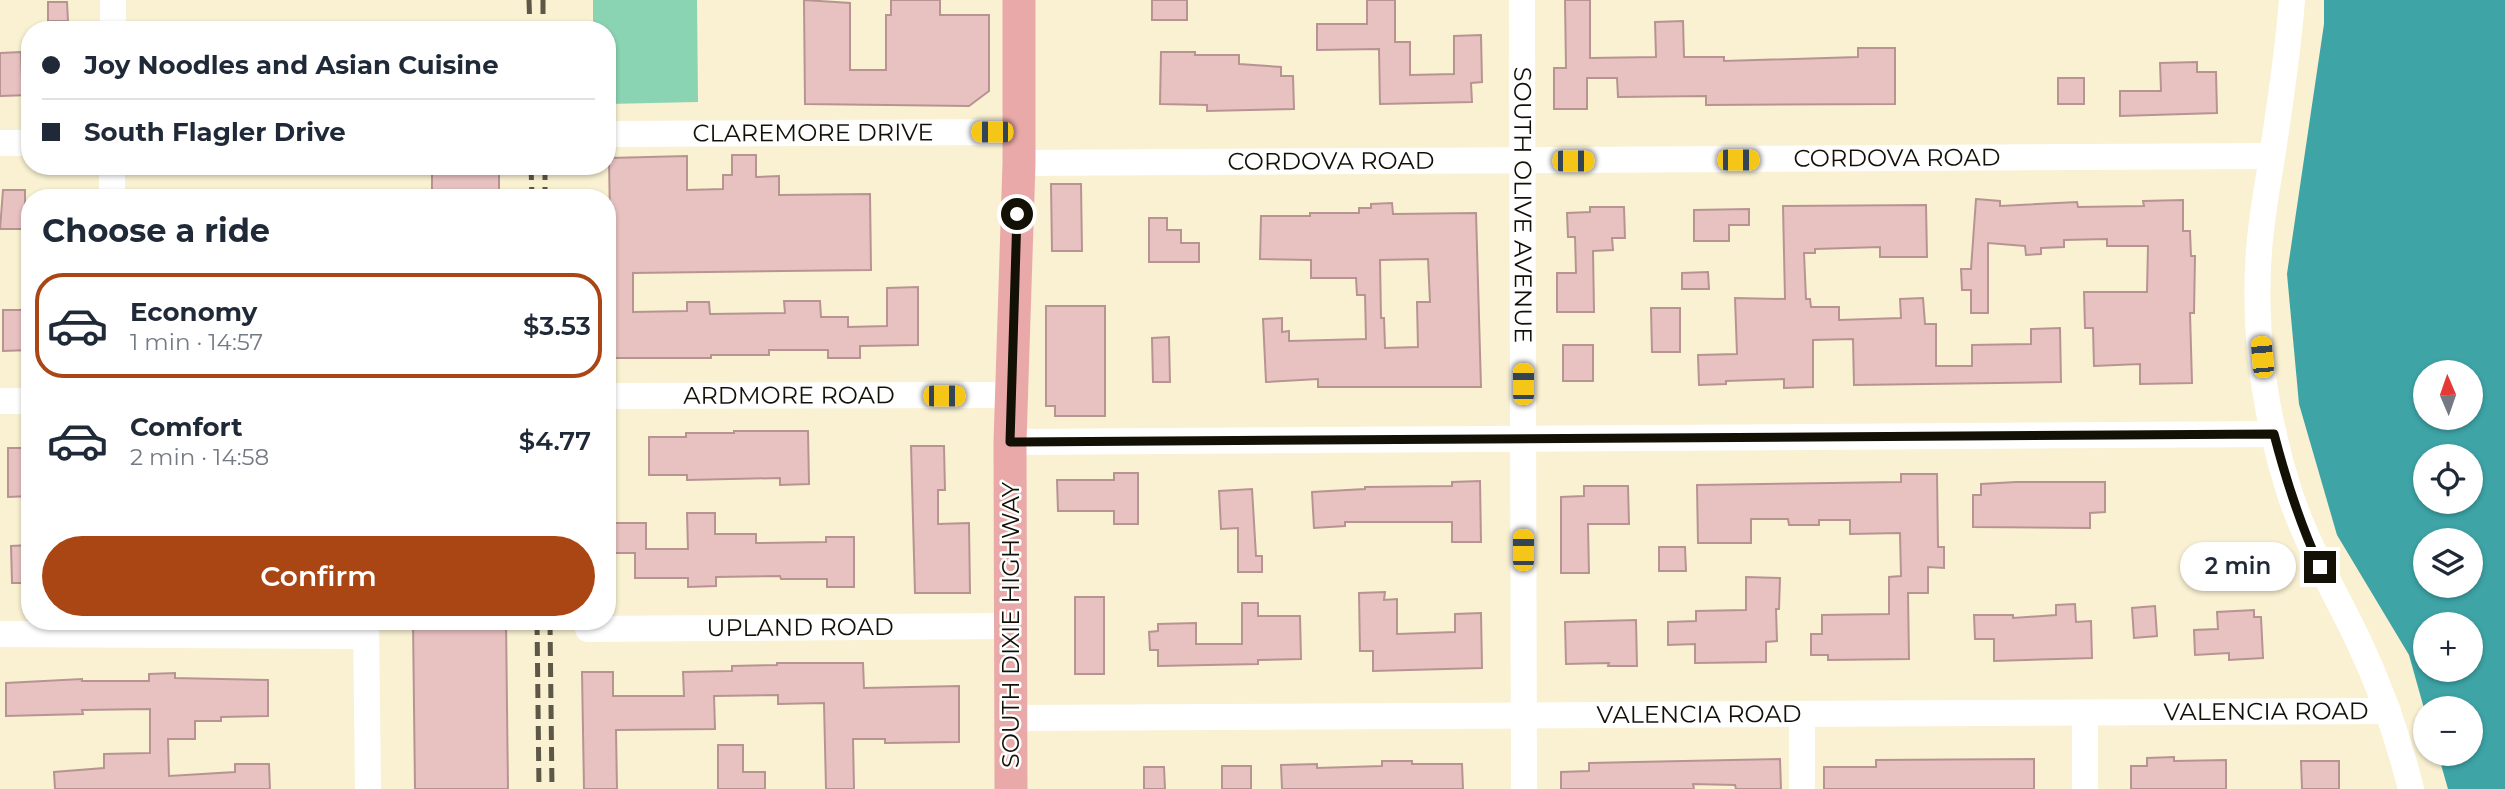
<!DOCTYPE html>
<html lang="en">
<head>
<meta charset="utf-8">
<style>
	:root { --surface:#fff; --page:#f2f2f3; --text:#1f2937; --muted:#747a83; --line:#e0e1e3; --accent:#aa4614 }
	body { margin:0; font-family:Montserrat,sans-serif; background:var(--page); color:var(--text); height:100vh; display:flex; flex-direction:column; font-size:26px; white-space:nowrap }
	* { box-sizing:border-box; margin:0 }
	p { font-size:23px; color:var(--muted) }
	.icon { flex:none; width:38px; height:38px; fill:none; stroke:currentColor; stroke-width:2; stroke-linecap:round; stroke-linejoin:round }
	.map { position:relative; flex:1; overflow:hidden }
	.sheet { position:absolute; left:21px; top:189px; width:595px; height:441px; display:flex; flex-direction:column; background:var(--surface); border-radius:28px; box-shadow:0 2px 5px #0004 }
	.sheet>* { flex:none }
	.banner { position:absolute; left:21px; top:21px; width:595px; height:154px; border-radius:28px; box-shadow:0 2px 5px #0004; display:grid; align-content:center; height:154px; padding:0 21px; background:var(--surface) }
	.needle { width:46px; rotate:358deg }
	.tools { position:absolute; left:2413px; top:360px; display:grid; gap:14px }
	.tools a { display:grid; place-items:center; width:70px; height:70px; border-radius:50%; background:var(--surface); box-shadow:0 2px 5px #0004; font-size:35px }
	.end { position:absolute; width:32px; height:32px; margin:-16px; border:9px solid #131006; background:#fff; box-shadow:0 0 0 4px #fff }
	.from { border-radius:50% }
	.bubble { position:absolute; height:49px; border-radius:24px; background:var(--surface); box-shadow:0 2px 5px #0004; font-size:23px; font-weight:600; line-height:49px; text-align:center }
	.car { position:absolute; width:21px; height:42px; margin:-21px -10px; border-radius:9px; box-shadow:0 0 5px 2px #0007; background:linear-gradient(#f5c518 24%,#345 0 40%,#f5c518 0 76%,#345 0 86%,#f5c518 0) }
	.banner b { display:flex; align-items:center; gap:24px; height:66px; font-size:26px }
	.banner b+b { border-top:2px solid var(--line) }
	.banner i { width:18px; height:18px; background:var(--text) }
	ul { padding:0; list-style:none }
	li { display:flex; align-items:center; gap:21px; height:105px; margin:0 14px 10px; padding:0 7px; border:4px solid transparent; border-radius:28px }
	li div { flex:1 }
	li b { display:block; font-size:26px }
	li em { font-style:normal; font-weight:600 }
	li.current { border-color:var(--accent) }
	li>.icon { width:63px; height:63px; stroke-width:1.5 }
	h2 { padding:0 21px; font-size:32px; line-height:84px }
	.cta { display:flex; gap:14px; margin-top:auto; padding:14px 21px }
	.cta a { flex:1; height:80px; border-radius:42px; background:var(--accent); color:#fff; font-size:28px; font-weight:600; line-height:80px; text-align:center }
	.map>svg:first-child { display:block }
</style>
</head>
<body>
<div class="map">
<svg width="2505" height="789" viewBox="0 0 2505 789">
	<rect width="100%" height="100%" fill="#f9f1d2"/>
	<path fill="#8ad4b3" d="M593,0H697L698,102L607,104V30H593Z"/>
	<path fill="#3ea4a6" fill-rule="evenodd" d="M2324,0H2505V789H2448L2438,754H2471V709H2426L2425,712L2409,655L2337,535L2299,404L2287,274L2324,24ZM2426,373H2471V418H2426ZM2426,457H2471V502H2426ZM2426,541H2471V586H2426ZM2426,625H2471V670H2426Z"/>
	<path fill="#e7c2c1" stroke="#b79492" stroke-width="2" fill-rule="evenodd" d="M804,0L850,3V70H886V15H891V0H940V15H989V91L969,106L805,104Z
		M1152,0H1187V20H1152Z
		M1367,0H1395V42H1410V75L1454,74V36L1481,35L1482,82L1471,83L1472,102L1380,104L1379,49L1317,50V24H1367Z
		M1565,0H1590V58L1656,57L1655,22L1683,21L1684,57H1724V61L1858,57V48H1895V104L1706,105V96L1618,97L1617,78H1587V109H1554V68H1566Z
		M48,2H67L68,21H48Z
		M21,52L22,79L30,78V95L0,96V53Z
		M1161,52H1195V55H1239V64L1281,67V76H1293L1294,109L1207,111V105L1160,104Z
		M2197,62V72H2216L2217,113L2120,116V91H2161L2160,63Z
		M2058,78H2084V104H2058Z
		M732,155H756V177L779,176V195L870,194L871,270L633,273V312L687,311V302H709L710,314L785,313L784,301H820L821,317H848V327L887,326V288L918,287V345L860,346V358H828V350H769V355H711V358H607L609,284H611L609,158L687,156V190L723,189V175H732Z
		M432,166H499V198H432Z
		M1051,184H1081L1082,251H1052Z
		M3,190H25V229H0Z
		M1976,199L2000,201V206L2077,202L2078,207L2144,206L2143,201L2183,200V231H2190L2191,256H2195L2194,313H2190L2192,383L2140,384V364L2094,366L2093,328H2085L2084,292H2147L2148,246H2107V239L2064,240V247L2041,248V254L2026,255L2025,246L1988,243V313H1971V290H1962L1961,269H1971Z
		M1392,203L1393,214L1476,213L1481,387H1318V379L1266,382L1263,319L1282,318V332L1289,331V341L1366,339L1365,295H1357L1356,278H1311V260L1260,259L1261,216H1310V213H1359V208H1371V204ZM1428,259L1430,302H1417L1418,347L1385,348L1384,318H1381L1380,260Z
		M1926,205L1927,257H1880V247L1815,249V253H1804L1806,299H1810L1811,307H1839V320L1901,318L1900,299L1923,298L1925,324H1936V366H1972V345L2031,344V329L2060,328L2061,382L1854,385L1853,339L1813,340V387L1784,388V379L1726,381V384L1699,385L1698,355L1737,354L1735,298L1785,299L1783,206Z
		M1590,207H1624L1625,238H1612L1613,250L1593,251L1594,312H1557V273H1576L1575,237H1568L1567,213L1590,212Z
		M1749,209V225H1729V241H1694V210Z
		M1149,218H1167V230H1181V243H1199V262H1149Z
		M1708,272L1709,289H1682V273Z
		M1046,306H1105V416H1055V406H1046Z
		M1651,308H1680V352H1652Z
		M3,310H30V350L3,351Z
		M1169,337L1170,382H1153L1152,338Z
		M1563,345H1593V381H1563Z
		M734,431H808L809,484L780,485V478L687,480V475H649V437H686V433H734Z
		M911,446H944L945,490H938V524L969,523L970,593H915Z
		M8,448H30V496L8,497Z
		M1114,473H1138V524H1114V511H1058L1057,480H1114Z
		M1901,474H1937L1938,547H1944V568L1928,567V593H1908L1909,659L1828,660V655H1811V634H1822V615L1889,614V577L1901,576L1900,533L1850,534V520H1819V525H1789L1788,519H1751V543H1698L1697,485L1901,482Z
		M1480,481L1481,542H1452V522H1345V526L1314,528L1312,492L1365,489V487L1452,486V482Z
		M2016,482H2105V512L2090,513V528L1973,527V495H1981V484Z
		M1584,486H1628L1629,524H1588L1589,573H1561V497L1584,496Z
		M1252,489L1256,556H1262V572H1238V528L1221,529L1219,491Z
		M687,513H715V534H756V543L826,542V537H854V587H827V579H781L780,576L716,577V586L688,587V578H635V553H607V523H646V549H688Z
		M30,545V583H12L11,546Z
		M1659,547H1685L1686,571H1659Z
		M1746,577L1780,578L1779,609H1776L1777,641L1766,642V662L1695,663V644L1668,645V622L1696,621V611L1746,610Z
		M1385,592L1384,600L1397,599V634L1455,632V614L1481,613L1482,668L1373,671V651H1360L1359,593Z
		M1075,597H1104V674H1075Z
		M1242,603H1258V616H1300L1301,659L1258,660V664L1158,666V650H1150L1149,632L1158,631V624L1196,623V644H1242Z
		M2075,604L2076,622L2091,621L2092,658L1994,661V639H1975L1974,615H2013V618L2056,615V605Z
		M2155,606L2157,636L2134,638L2132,608Z
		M2254,610V617H2261L2263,658L2229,660V653L2195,655L2194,630L2218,629L2217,612Z
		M1636,620L1637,666H1608L1609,663L1566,664L1565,622Z
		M413,621H506L508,789H415Z
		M777,663H863L864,688L959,686V742L885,743V739H853L854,789H826L824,703L778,704V695L714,696L715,729L616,730L617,789H584L582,672H613V696H684L683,672L732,671V666L777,665Z
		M175,673V678L268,680V716L221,717V721H195V739H168L169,776L235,772V764H269L270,789H55L54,772L104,768V754L150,753V709L82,710L83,714L6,716V683L82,679V681H149V674Z
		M718,745H743V772H765V789H718Z
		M2174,757V761L2226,760V789H2131V766H2147V758Z
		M1780,759L1781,789H1736L1735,785L1693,784L1694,789H1561V772L1589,771V763Z
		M2034,759V789H1824V767H1876V760Z
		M1382,761H1412V764H1462L1463,789H1282L1281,765L1317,764V768L1382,766Z
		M2301,761H2339V789H2302Z
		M1222,766H1251V789H1222Z
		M1144,767H1164L1165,789H1144Z"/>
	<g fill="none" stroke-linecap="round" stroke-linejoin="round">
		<g stroke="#fff" stroke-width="26">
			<path id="s1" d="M1522,0L1524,789"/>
			<path d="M2292,0C2288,53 2280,105 2272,157C2267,189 2261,220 2259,251C2253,332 2265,415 2289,491C2306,544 2334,590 2358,640C2381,688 2398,737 2411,789"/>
			<path d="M113,30V0"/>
			<path id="s2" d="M607,134L1019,132"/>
			<path d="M0,143H30"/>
			<path id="s3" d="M1019,163L2272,156"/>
			<path d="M112,166V198"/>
			<path id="s4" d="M607,396L1012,395"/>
			<path d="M0,401H30"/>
			<path d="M1010,442L2274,434"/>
			<path d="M366,621L368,789"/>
			<path id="s5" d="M588,629L1012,626"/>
			<path d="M0,634L366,636"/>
			<path d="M2085,713V789"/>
			<path id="s6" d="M1011,718L2388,711"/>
			<path d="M1802,789V715"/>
		</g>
		<path stroke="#eaa9a9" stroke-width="33" d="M1011,789L1010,442L1019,163V0"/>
		<path stroke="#5c5747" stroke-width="5" stroke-dasharray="14 7" stroke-linecap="butt" d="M529,0L530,30
			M543,0V30
			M531,166L532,198
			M545,166V198
			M537,621L539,789
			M550,621L552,789"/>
	</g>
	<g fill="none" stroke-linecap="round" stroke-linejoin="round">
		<path stroke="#131006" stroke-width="9" d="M1017,214L1010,442L2274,434C2286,480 2300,524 2320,567"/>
	</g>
	<g text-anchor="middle" stroke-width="5" stroke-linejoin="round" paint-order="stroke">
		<g font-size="24" fill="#131006" stroke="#fefefe">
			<text dy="8" stroke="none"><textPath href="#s2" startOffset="206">CLAREMORE DRIVE</textPath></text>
			<text dy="8" stroke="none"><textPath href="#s3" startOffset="878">CORDOVA ROAD</textPath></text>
			<text dy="8" stroke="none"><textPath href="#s3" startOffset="312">CORDOVA ROAD</textPath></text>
			<text dy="8" stroke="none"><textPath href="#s1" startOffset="205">SOUTH OLIVE AVENUE</textPath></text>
			<text dy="8" stroke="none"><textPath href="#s4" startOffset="182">ARDMORE ROAD</textPath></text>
			<text transform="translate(1011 625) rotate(-90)" y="8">SOUTH DIXIE HIGHWAY</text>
			<text dy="8" stroke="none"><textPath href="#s5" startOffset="212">UPLAND ROAD</textPath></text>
			<text dy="8" stroke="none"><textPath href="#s6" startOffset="1255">VALENCIA ROAD</textPath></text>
			<text dy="8" stroke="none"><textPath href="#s6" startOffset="688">VALENCIA ROAD</textPath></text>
		</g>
	</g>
</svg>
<div class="tools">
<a><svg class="needle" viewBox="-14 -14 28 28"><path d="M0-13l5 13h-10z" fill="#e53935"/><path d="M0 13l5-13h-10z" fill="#747a83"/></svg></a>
<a><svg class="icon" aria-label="locate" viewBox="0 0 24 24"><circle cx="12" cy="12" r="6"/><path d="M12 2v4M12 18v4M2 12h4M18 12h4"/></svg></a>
<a><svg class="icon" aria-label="layers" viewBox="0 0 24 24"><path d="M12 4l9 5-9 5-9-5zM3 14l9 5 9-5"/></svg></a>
<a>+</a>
<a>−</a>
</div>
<i class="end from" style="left:1017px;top:214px"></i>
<i class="end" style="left:2320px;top:567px"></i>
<div class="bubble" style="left:2180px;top:542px;width:116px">2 min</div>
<i class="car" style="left:992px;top:132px;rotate:270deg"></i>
<i class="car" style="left:1738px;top:160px;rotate:90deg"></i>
<i class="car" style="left:1573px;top:161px;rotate:90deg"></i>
<i class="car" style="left:2262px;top:357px;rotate:355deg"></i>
<i class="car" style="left:1523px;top:384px;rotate:0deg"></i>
<i class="car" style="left:944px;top:396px;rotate:90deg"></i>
<i class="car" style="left:1523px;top:550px;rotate:0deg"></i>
<div class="banner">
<b><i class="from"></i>Joy Noodles and Asian Cuisine</b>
<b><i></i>South Flagler Drive</b>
</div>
<section class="sheet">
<h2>Choose a ride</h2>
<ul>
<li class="current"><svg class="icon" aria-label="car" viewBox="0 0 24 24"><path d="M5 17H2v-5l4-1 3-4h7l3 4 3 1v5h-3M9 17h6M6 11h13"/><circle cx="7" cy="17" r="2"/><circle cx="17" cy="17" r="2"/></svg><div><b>Economy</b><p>1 min · 14:57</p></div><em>$3.53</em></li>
<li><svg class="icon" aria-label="car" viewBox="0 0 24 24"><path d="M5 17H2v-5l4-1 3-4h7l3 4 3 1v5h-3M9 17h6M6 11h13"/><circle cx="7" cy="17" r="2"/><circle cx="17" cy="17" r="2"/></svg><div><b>Comfort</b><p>2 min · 14:58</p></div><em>$4.77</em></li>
</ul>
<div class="cta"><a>Confirm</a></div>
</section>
</div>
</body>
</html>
